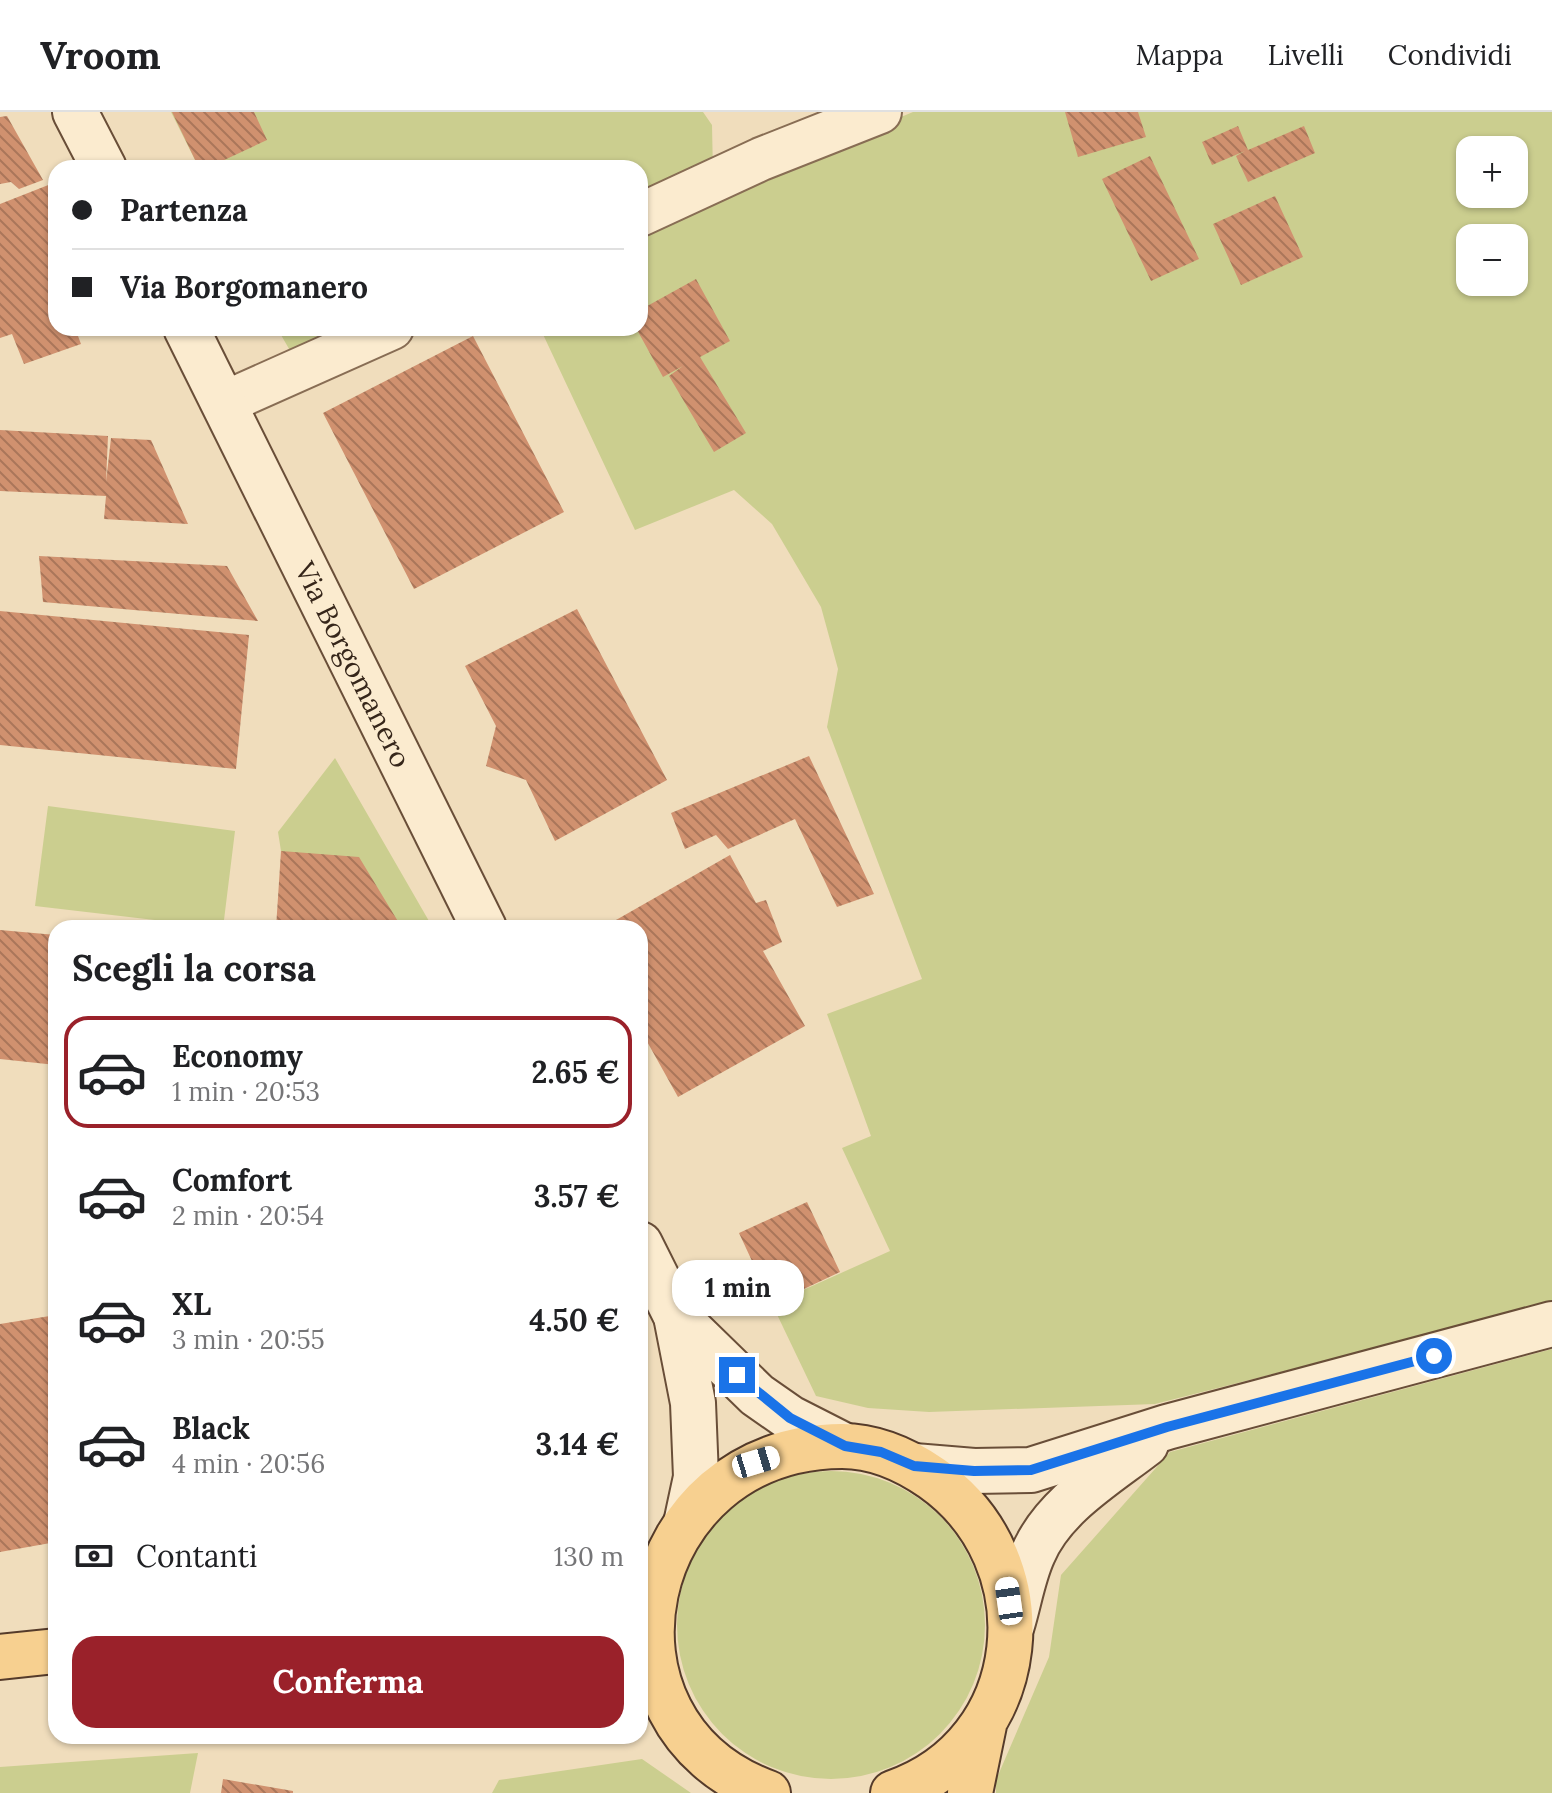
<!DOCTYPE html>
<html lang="it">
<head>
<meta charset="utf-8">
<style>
	:root { --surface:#fff; --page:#f6f6f6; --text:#202124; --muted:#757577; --line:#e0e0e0; --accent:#9a212a }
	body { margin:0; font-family:Lora,serif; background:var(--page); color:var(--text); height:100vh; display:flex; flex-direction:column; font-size:30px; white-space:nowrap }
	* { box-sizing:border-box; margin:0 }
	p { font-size:26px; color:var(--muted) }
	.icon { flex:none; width:44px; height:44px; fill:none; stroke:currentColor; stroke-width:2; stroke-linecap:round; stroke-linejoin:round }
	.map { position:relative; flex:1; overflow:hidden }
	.side { position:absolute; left:48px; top:808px; width:600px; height:824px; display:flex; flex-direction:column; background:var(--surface); border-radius:24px; box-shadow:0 2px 6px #0004 }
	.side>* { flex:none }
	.top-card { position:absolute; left:48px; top:48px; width:600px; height:176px; border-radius:24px; box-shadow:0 2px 6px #0004; display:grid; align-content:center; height:176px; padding:0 24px; background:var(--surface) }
	.tools { position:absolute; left:1456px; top:24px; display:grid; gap:16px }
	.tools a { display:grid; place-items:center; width:72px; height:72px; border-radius:16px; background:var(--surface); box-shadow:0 2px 6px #0004; font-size:40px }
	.end { position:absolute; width:36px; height:36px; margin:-18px; border:10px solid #1a73e8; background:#fff; box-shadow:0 0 0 4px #fff }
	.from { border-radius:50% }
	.bubble { position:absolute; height:56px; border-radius:24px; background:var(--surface); box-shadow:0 2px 6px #0004; font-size:26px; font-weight:800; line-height:56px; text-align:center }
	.car { position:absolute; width:24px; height:48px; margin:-24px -12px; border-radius:10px; box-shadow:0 0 6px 2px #0007; background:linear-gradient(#fff 24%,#345 0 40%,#fff 0 76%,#345 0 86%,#fff 0) }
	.top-card b { display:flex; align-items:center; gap:28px; height:76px; font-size:30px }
	.top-card b+b { border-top:2px solid var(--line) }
	.top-card i { width:20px; height:20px; background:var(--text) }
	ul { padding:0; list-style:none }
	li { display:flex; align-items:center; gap:24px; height:112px; margin:0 16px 12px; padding:0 8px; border:4px solid transparent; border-radius:24px }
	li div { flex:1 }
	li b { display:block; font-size:30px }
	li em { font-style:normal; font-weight:800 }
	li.on { border-color:var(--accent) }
	li>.icon { width:72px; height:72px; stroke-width:1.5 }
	h2 { padding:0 24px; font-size:36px; line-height:96px }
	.pay { display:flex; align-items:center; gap:20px; height:88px; padding:0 24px; font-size:30px }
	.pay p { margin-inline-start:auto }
	.cta { display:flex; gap:16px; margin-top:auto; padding:16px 24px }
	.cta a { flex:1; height:92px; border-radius:24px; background:var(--accent); color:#fff; font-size:32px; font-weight:800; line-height:92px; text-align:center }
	header { display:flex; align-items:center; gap:48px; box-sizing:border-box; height:112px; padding:0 40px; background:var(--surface); border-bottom:2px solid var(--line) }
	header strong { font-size:38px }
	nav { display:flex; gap:44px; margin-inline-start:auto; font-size:28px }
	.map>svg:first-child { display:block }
</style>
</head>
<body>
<header>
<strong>Vroom</strong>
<nav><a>Mappa</a><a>Livelli</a><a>Condividi</a></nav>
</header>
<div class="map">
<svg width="1552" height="1681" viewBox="0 0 1552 1681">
	<defs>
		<pattern id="building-back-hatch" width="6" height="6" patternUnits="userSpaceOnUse" patternTransform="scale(2)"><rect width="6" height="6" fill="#d0916f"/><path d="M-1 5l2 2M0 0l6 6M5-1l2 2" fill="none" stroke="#aa765a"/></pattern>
	</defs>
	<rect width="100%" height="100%" fill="#f0ddbc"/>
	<path fill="#cbce8f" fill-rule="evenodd" d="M171,0H703L712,13L713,62L640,95V56H199Z
		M913,0H1552V1191L1155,1292L929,1300L868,1296L816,1284L772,1192L890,1139L842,1036L871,1024L827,902L922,867L827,615L838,557L821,495L772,412L734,378L635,418L540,216H640V114ZM1470,38H1514V82H1470ZM1470,126H1514V170H1470Z
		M277,216H369L296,249Z
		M335,646L433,816H402L281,739L278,720Z
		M48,694L235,719L223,816L35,794Z
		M1552,1237V1681H996V1668L1049,1545L1061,1463L1170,1340Z
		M677 1513a154 154 0 1 1 308 0a154 154 0 1 1-308 0Z
		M198,1641L190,1681H0V1655Z
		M642,1647L691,1681H492L499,1668Z"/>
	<path fill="url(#building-back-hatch)" d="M172,0H254L267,28L207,56H199Z
		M1065,0H1138L1146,25L1078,45Z
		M7,4L43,68L19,77L11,70L0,72V5Z
		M1238,14L1248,38L1304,14L1315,41L1248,70L1236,44L1245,39L1212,53L1202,30Z
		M1150,44L1199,147L1151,169L1102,67Z
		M56,70V216H75L81,232L24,252L12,222L0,226V92Z
		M1275,84L1303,145L1241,173L1213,112Z
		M696,167L730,229L700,245L746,321L714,340L669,264L683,254L663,265L636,216H640V198Z
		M473,224L564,400L414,477L323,301Z
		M0,318L108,324L106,370L111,326L151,328L188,412L104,407L106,384L0,379Z
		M39,444L227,454L258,509L43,490Z
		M577,497L667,668L555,729L526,668L486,654L496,614L465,554Z
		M0,499L249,523L236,657L0,633Z
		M809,644L874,782L837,795L795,707L728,737L716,723L685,737L671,701Z
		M281,739L359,745L402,816H276Z
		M730,743L756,791L766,788L782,830L763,839L805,914L678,985L640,917V816H602Z
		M0,818L56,823V953L0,947Z
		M807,1090L840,1160L772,1192L739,1121Z
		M56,1203V1430L0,1440V1212Z
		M223,1667L293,1679V1681H221Z"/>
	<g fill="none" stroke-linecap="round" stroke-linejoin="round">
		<g stroke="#886d54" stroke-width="46">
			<path id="minor" d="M640,103L761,47L880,0
				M224,291L392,216"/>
		</g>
		<g stroke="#694e38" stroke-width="48">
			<g id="secondary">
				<path d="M75,0L104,56"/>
				<path id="s1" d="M186,216L484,816"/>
				<path d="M640,1132L676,1204L693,1291L696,1365L687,1407"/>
				<path d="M676,1204L757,1283L790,1306L845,1334"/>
				<path d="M914,1354L974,1359L1031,1358L1167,1315L1552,1212"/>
				<path d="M1012,1513C1019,1490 1023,1464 1033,1442C1053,1394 1106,1363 1146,1332"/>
			</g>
		</g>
		<g stroke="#553b2a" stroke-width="48">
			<path id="primary" d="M0,1545L56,1539
				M768,1681C577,1611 635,1335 842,1334C874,1334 906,1348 932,1366C1050,1449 1033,1633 893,1681
				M970,1681L984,1613"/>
		</g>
		<use href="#minor" stroke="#fbebcf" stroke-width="42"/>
		<use href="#secondary" stroke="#fbebcf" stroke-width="44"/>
		<use href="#primary" stroke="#f7d090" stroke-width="44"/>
	</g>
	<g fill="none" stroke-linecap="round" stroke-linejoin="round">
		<path stroke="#1a73e8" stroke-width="10" d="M737,1263L790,1306L845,1334L881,1340L914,1354L974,1359L1031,1358L1167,1315L1434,1244"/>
	</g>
	<g text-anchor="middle" stroke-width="7" stroke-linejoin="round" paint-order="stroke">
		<g font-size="28" fill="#36261a" stroke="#f7e8cb">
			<text dy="10" stroke="none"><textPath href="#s1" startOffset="376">Via Borgomanero</textPath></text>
		</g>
	</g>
</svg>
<div class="tools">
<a>+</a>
<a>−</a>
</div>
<i class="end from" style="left:1434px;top:1244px"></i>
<i class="end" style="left:737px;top:1263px"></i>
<div class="bubble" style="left:672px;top:1148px;width:132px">1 min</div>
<i class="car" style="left:756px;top:1350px;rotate:73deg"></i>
<i class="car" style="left:1009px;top:1489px;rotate:352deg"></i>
<div class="top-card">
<b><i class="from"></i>Partenza</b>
<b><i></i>Via Borgomanero</b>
</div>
<section class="side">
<h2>Scegli la corsa</h2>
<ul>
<li class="on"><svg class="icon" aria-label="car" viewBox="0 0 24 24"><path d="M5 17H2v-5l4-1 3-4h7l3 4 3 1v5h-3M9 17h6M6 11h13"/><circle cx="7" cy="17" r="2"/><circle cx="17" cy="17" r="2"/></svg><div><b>Economy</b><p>1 min · 20:53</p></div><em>2.65 €</em></li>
<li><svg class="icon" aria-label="car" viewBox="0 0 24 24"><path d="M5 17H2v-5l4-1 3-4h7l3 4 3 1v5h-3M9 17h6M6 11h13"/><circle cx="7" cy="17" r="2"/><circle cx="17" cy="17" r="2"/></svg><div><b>Comfort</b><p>2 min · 20:54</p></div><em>3.57 €</em></li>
<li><svg class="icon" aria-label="car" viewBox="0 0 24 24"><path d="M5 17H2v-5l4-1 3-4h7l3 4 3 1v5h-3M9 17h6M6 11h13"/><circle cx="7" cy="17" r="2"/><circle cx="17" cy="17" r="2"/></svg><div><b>XL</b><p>3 min · 20:55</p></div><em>4.50 €</em></li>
<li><svg class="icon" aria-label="car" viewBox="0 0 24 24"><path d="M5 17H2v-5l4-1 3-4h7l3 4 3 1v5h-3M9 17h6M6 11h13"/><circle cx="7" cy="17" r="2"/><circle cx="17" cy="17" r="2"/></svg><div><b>Black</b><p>4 min · 20:56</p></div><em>3.14 €</em></li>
</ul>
<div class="pay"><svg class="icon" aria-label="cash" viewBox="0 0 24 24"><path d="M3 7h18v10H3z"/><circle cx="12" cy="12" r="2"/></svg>Contanti<p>130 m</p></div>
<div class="cta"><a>Conferma</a></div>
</section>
</div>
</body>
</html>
